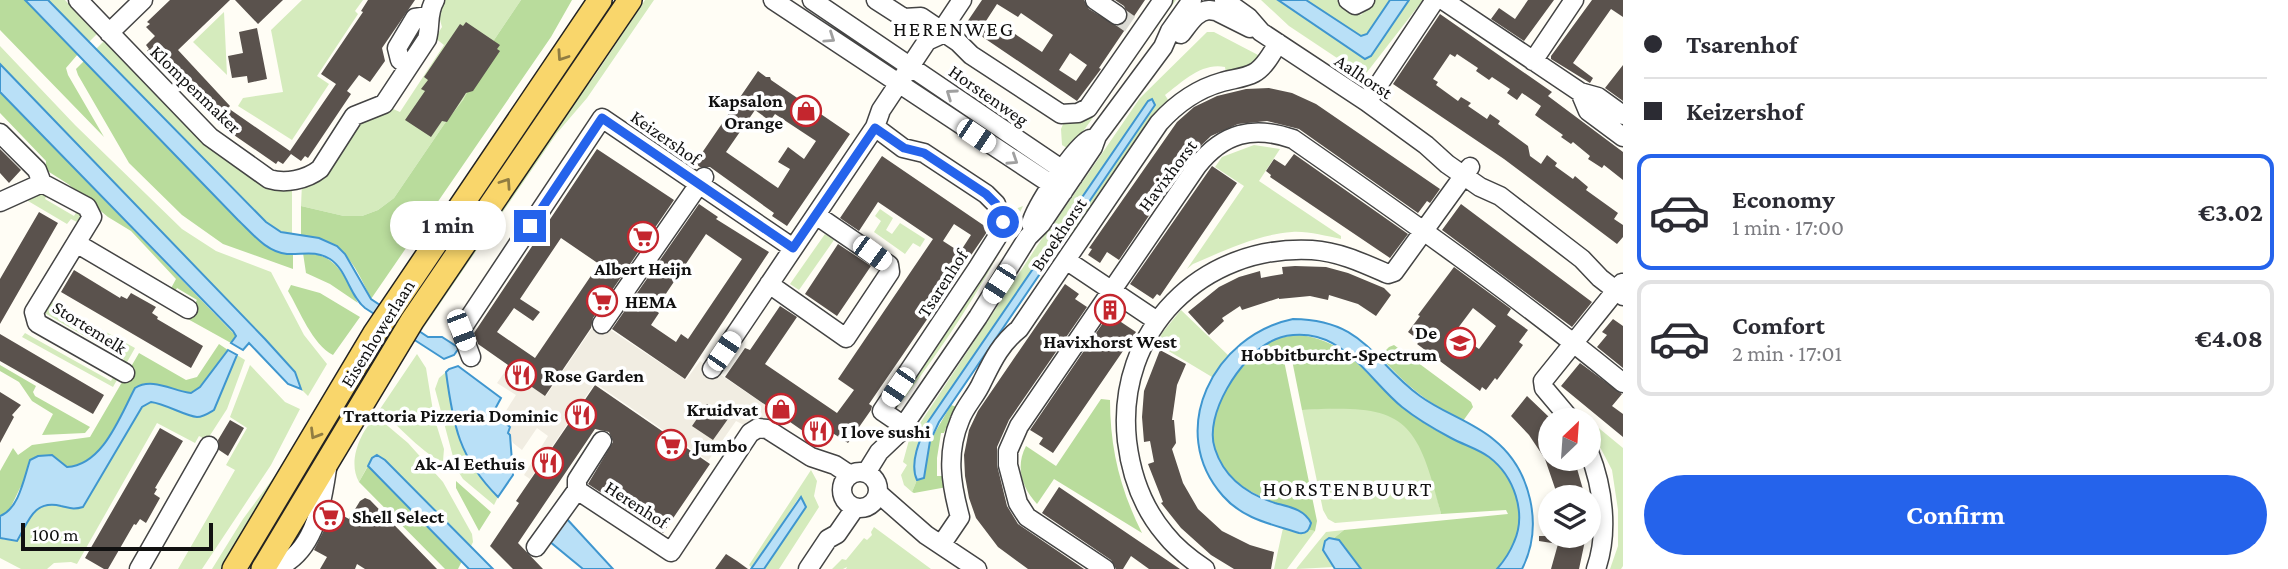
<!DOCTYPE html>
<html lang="en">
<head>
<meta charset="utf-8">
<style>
	:root { --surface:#fff; --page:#f7f7f7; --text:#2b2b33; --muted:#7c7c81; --line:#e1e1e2; --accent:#2563eb }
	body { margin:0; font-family:"Crimson Pro",serif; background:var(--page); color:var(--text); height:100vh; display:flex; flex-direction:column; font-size:26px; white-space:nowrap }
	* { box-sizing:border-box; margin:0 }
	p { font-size:23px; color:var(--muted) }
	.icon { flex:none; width:38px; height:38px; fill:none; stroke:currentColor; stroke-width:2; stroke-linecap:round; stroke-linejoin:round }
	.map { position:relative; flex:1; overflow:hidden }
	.drawer { display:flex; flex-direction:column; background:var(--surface); width:665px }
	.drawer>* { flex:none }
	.top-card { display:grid; align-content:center; height:154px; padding:0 21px; background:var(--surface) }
	.needle { width:46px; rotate:25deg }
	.fabs { position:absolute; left:1538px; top:408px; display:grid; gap:14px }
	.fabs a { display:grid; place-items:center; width:63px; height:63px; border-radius:50%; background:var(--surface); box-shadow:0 4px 10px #0003; font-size:35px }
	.scale { position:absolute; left:21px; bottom:18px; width:192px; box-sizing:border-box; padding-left:7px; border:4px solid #111; border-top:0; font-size:19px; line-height:24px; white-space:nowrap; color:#111; -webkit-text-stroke:5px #fff; paint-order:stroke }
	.end { position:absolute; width:32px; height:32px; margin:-16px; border:9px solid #2563eb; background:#fff; box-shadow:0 0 0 4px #fff }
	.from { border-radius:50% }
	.bubble { position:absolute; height:49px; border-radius:24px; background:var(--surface); box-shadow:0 4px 10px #0003; font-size:23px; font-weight:700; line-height:49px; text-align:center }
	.car { position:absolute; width:21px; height:42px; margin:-21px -10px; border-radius:9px; box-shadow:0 0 5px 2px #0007; background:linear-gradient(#fff 24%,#345 0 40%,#fff 0 76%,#345 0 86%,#fff 0) }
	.top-card b { display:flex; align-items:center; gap:24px; height:66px; font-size:26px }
	.top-card b+b { border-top:2px solid var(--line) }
	.top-card i { width:18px; height:18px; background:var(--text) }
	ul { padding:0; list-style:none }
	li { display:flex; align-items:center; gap:21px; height:116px; margin:0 14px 10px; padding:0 7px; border:4px solid var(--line); border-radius:14px }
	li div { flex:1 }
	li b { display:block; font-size:26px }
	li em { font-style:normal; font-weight:700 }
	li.active { border-color:var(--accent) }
	li>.icon { width:63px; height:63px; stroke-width:1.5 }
	.cta { display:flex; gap:14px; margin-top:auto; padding:14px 21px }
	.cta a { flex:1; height:80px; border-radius:42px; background:var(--accent); color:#fff; font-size:28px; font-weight:700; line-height:80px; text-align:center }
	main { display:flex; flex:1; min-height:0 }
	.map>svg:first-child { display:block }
</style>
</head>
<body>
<main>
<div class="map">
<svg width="1623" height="569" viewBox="0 0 1623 569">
	<rect width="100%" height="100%" fill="#fffdf5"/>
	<path fill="#d5ebbd" d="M48,0H65L97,34L89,42Z
		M302,0H363L355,11L358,14L317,76L329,84L292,140L238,106L243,98L283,92L271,30Z
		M440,0H521L492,43L463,100L445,123L394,198L378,210L362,216H344L301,206L302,183L356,122L377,117L386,106L400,112L444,45L435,38L442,27L436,6Z
		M645,0H654L587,98L557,133L422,330L416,326L551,128L594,77Z
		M1166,0H1176L1070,150L1062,145L1061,129L1064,122L1069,120Z
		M1261,0H1278L1365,59L1371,56L1409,0H1423L1364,76L1289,26Z
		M1306,0H1337L1361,15L1374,0H1390L1367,34L1361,36Z
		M224,12L227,75L193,42Z
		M1207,32H1214L1260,56L1246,70L1226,74L1225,67C1202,62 1182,82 1165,95L1170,103L1072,238L1067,235L1148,101L1060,229L1053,225L1140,98Z
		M104,41L187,127L207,144L292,185V234L274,229L266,222L96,49Z
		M0,46L75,125L182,229L216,251L271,272L304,335L327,364L308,396L301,389L295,372L265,339L0,64Z
		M1254,145L1280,149L1259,181L1341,236V239C1325,236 1308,231 1292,232C1256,235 1226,250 1193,264L1187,269L1244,186L1215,167L1222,157Z
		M45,190L48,192L45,199L74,216L78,209L82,212V217L79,223L71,219L67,224L23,198Z
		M1023,206C988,280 943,348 893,413L888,408L1011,222L1007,212Z
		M880,209L893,218L886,230L892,234L900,223L925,239L920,247L913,243L905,254L874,232L881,221L875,216Z
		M1049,228L1057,233L928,422C920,439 909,463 917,480L912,492L904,485L901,475L907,465L903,462L909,440Z
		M825,234L834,240L799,290L790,284Z
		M50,301L135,348L113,387L22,337L25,333L111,381L124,359L43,312Z
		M1181,310L1229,356L1212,377L1157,344L1162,333Z
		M369,325L372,327L222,569H212L243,519L274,477Z
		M383,335L391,341L255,569H249L270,534L289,488Z
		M417,354L426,368L434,417L444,449L443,461C428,459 393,421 380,409Z
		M237,355L245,360L227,409L207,440L199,436L195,443L157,423L77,564L71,562L54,563L47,569H21L0,558V538L5,540L21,534C27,517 39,502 60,505C70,507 72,510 83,507L142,407L151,402C165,405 187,416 197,417C204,417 210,413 214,410Z
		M250,365L285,402L300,409L271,465L202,569H178L235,470L226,465L247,428L230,417Z
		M446,372C453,425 459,458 498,497L494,505L463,479L456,468L435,389L439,378Z
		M1347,407C1361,409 1376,409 1390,415C1425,431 1433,481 1441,514L1335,523L1328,519L1323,510L1302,410Z
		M376,416L408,443L443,482L472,534L473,542L470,548L385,460L377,455L372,458L359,482C347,461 361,431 376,416Z
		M1589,420L1623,448V566L1621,569H1610L1618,546V510L1612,470L1589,426Z
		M811,470L817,481L814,496L819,507L779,569H764L805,507L801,497L798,499L752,568L749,565Z
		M874,527L931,569H846L847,567L843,569H832L842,559L846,560L864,538L867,540L872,535L871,532Z
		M1283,528C1293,531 1300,536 1309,530L1315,531L1287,569H1274Z
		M1344,530L1334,538H1329L1323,550L1335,567L1296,569L1326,532Z"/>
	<path fill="#b9dc9c" d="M0,0H25L78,54L66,68L68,75L104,137L0,30Z
		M521,0H572L551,37L371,299C354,263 344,241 301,235V206L344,216H362L378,210L394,198L445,123L463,100L492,43Z
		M84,61L254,235C267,246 277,253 293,254V269L223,244L182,215L129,163L78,75L76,69Z
		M0,92L236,336L231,343L186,318L197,300L177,288L173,295L169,292L176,279L131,231L108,217L68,184L46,170V161L0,113Z
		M303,253C337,253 344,276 358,303L330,284L306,273Z
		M291,285L320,293L360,317L333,355C312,344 300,311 288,291Z
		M1300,335C1351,341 1365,378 1403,407C1414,416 1426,425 1439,432C1455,440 1472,446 1487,456C1513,474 1527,512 1515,542C1511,552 1504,560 1497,569H1361L1344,546L1334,538L1344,530L1508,514L1506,510L1441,514C1417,416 1403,404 1302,410L1290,350L1282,351L1317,521L1315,531L1309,530L1311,523C1298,516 1286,508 1273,502C1253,493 1234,485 1222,465C1215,453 1211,439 1213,424C1217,397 1245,356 1269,342C1278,337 1289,336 1300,335Z
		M219,344L228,350L200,387L191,393L163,386L135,388C124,409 101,460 79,467C75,468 71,467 67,467L52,455L20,488L8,513L0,516V471L13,448L18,455L32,445L90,437L139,353L186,380L197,377Z
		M1394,345L1471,402L1473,407L1463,421C1428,403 1406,386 1380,356L1389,347Z
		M0,365L36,386L33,392L35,396L90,427L85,433L42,435L53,414L32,401L19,382L0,371Z
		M1101,399L1110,400C1110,448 1120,489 1142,533L1054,479L1037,504C1022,488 1015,467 1026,446L1056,466Z
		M951,405L957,407L948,428H946L944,433H941L937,458V476H944L947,487L914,493L912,492L917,480L924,478L930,441Z
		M368,466L462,561L458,569H445L359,482Z
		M456,481L491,512L479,531L456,488Z"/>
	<path fill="#f1ede2" d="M597,321L686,380L700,361L774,411L767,421L746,426L736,421L708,461L595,383L530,479L524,475L548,436L537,428L522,450L513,443L509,433L511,426L502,417L516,395L497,383L506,370L546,396Z"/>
	<path fill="#b9e0f7" stroke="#3f96cf" stroke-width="2" d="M25,0H48L266,222L281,232L319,238L337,246L345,254L371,299L428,337H442L459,348L454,355L444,359L365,308C349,295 347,270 330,259C315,250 302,255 287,254C266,252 252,233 238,220Z
		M1278,0H1306L1361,36L1367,34L1390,0H1409L1371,56L1365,59Z
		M0,64L265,339L295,372L301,389L288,384L249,343L243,350L231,343L236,336L233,331L0,92Z
		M1152,99L1155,105L939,422L930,441L924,478L917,480C909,463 920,439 928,422L1148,101Z
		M1293,319C1365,320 1371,360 1420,396C1443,413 1471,421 1493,439C1531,469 1544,526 1522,569H1497C1504,561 1510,552 1514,542C1527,513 1514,476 1489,457C1478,449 1464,445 1451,438C1434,429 1417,419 1402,407C1375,385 1352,346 1317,337C1302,333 1284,334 1270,342C1241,357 1203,415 1215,449C1224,477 1247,494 1275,503C1289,507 1304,509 1311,523C1309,530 1307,534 1299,533C1271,524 1243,519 1223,496C1165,431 1214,335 1293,319Z
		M228,350L237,355L214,410C209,413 203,417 197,417C185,416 166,404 151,402L142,407L83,507C73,510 70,508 61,506C33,499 28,523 17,541L0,538V516C19,509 24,478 30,460L38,456L52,455L67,467C103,465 120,416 135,388C152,377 173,391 191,393L200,387Z
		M458,366L501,398L494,411L495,415L510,427L508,433L510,435L513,475L498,497C459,458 453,425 446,372L449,369Z
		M377,455L385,460L493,569H469L368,466L372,458Z
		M801,497L806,507L764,569H751Z
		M566,518L613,569H583L549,541Z
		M1329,538L1339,540L1361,569H1335L1323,550L1325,541Z"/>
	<path fill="#5a524d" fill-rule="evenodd" d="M170,0H230L178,50L230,106L228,108L290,151L336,84L321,74L363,12L361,11L368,0H415L382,48L385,61L370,82L359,75L347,91L351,94L308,158L305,156L301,161L291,154L283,164L278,161L276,164L218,124L147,51L149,49L146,45L155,36L146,27L150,24L147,22Z
		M235,0H283L258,24Z
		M982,0H1084L1089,9L1117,26L1126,22L1128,15L1124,6L1115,0H1145L1099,68L1101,69L1077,101L965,25ZM997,4L1018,17L1021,13L1053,35L1042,52L1006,28L1003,32L986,21ZM1070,53L1087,65L1076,81L1059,70Z
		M1528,0H1554L1524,41L1491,19L1499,8L1515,19Z
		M1592,0H1623V17L1611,9L1573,63L1593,78L1590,83L1551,59V56Z
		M1440,14L1552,92L1548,96L1623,152V180L1604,165L1602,168L1588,159L1590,156L1573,142L1571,144L1561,137L1563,135L1535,115L1541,106L1522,93L1517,100L1507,93L1510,89L1492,77L1489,80L1476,71L1478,68L1457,54L1455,57L1450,54L1433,79L1438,82L1436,85L1458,101L1461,97L1471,103L1468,106L1487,119L1490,114L1500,121L1498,124L1528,146L1530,156L1541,164L1547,155L1557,163L1555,166L1573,179L1575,176L1588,187L1586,190L1618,213L1614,219L1623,225V237L1617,244L1504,159L1393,84Z
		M466,22L500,45L497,49L500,51L473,91L466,93L447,122L442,121L431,137L405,120L425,91L421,89L428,80L424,77L460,24L463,26Z
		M257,28L267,79L248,83L247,76L232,78L228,56L243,53L239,32Z
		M1623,65V101L1605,88Z
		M758,71L766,77H770L771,80L850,134L787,226L772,216L774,213L710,167H700L695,163ZM755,110L770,121L775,114L816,141L804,159L788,147L778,162L790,169L778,188L726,152Z
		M1269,88L1292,93L1316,104L1440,189L1430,203L1427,201L1418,213L1299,129L1267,121L1238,124L1211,136L1188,158L1119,260L1107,252L1100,263L1088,255L1092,249L1089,248L1177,122L1194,107L1217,96L1246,89Z
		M0,149L21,170L9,183L0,173Z
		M597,149L674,200L593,318L591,328L545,396L506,369L508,365L478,344L474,333ZM561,238L599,264L535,358L497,332L514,308L533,321L540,312L520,299Z
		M1294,154L1408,234L1390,258L1270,177L1271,175L1266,171L1274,159L1285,166Z
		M882,156L989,229L869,404L872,406L871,410L848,443L831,432L825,440L806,427L803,431L725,377L745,348L750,350L780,306L797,317L765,364L837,413L854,390L838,379L933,239L878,202L859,231L840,218ZM954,224L971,235L960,252L943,241Z
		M1212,166L1237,183L1160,296L1157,294L1153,299L1130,284Z
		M699,204L718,217L716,219L769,252L685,379L612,329ZM706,234L742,259L688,339L681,334L676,342L651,325L659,313L655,310Z
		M1461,204L1592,302L1572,327L1442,230Z
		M39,212L58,223L0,324V279Z
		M838,244L871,266L837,316L805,294Z
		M1295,266L1326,267L1348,273L1384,288L1391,295L1376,316L1358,304L1329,295L1328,300L1310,296L1279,299V298L1242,310L1240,306L1222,318L1224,321L1209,335L1188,312L1219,287L1239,277L1260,271L1261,278L1271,276L1283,274L1282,267Z
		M1454,267L1511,309L1507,315L1528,330L1519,342L1523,345L1497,380L1495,378L1486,390L1482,387L1480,391L1417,344L1420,341L1408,332L1420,316L1418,315ZM1473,308L1496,326L1479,349L1455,332Z
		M74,270L120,298L121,296L127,299L131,293L156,307L152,313L158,317L157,319L203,346L191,368L61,292Z
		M1065,284L1079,294L1075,299L1087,307L1009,420L997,447V465L1007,506L1018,524L1084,569H1028L998,547L976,518L969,498L965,476L964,455L969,430L978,411Z
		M1109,314L1136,332L1053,453L1039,444L1043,438L1030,430Z
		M1613,319L1623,326V368L1597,347L1607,335L1602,332Z
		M0,334L104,395L93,414L0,361Z
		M1160,350L1186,364L1177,385L1172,420H1174L1176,443L1172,449L1183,483L1198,509L1222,531L1250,545L1274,552L1271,569H1234L1211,555L1181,528L1161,503L1163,502L1148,464L1154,462L1150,441L1144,442L1142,417L1144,391Z
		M1580,363L1622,394L1612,406L1623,414V437L1561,386Z
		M595,385L710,464L663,533L588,484L613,442L609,432L595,429L518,543L543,569H513L490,546L519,503L516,501Z
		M0,392L21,405L12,415L14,417L0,443Z
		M1527,396L1550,418V458H1574L1584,493L1577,494V497H1558L1545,459L1529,435L1511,416Z
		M707,404L728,419L713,440L692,426Z
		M230,420L244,428L228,456L219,450L218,440Z
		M160,428L183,441L155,488L157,489L154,494L160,498L146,523L140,519L136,525L134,524L108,569H104L85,558Z
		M1059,487L1146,546L1180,569H1149L1131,556L1123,569H1116L1111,560L1042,513Z
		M365,498L370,500L437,569H365L357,564L355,569H320L327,557L314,550L326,526L331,509L349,519L360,501Z
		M1539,536H1586L1579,569H1551L1558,544L1539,541Z
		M726,554L737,561L748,569H715Z"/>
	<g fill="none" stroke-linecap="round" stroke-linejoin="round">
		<path stroke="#dbdad3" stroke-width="18" stroke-dasharray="18 9" stroke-linecap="butt" d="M1117,15L1130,24"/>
		<g stroke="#444" stroke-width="21">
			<path id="minor" d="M78,0L210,137L269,179C285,184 306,180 320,169L354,116L384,104L427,39C431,25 427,13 435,0
				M773,0L1063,192
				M812,0L1073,177
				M876,0L904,18L921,17L958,42L971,55L1061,114L1078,113L1088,108L1163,0
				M1095,0L1117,15
				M1224,0L1248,17L1261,32L1367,102L1426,145L1447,164L1480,187L1500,196L1582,259L1600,278L1623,296
				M1348,0L1355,5L1365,0
				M1443,0L1580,92L1598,97L1623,115
				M1209,10L1216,11L1250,28
				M109,33L143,0
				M1181,34C1189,24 1196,11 1209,10
				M1533,61L1574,0
				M409,66L400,60L397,48L415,18L428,16
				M1580,92L1588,111L1623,137
				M1367,102L1435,0
				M875,127L903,148L924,153L986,194L996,204L1002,222L1001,231L977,269L882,411L904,426
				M0,133L37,170L42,183L0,202
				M42,183L87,207L92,217L34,312L37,323L125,373
				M1031,224C1035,207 1075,146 1090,139
				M76,243L188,309
				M1066,260L1157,321
				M769,284L846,338L890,272L889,265L816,215
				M602,324L704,177
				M471,357L461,330L602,118L793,248
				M712,369L875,127L881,110L927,41L938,36L962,0
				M1571,420L1544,388L1543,381L1622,283
				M1589,452C1603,487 1609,532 1596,569
				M842 490a18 18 0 1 1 36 0a18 18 0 1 1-36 0Z
				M866,473L879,452L898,434L978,317L1028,237L1041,224L1093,147L1097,136L1163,47L1170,31L1192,0
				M577,490L671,552L750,433L758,428L767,429L811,457L835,465L850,475
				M878,493L926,535L977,569
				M941,545L960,517C951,484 946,453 960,420C965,406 976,396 982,382C992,362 1000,344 1019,329L1159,123C1177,103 1197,89 1222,82C1232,79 1245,78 1254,73C1265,67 1272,53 1278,43
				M536,547L577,490V480L602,441
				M139,569L209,446
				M267,569C272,568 279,567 284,564C316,545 322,502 327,469
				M808,569L828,539L837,534L855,508
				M1105,569L1027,517L1018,503L1008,465V451L1019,426L1197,166C1223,133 1253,125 1293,139C1405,217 1517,296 1623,383
				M1205,569C1190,559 1176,548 1165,534C1143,508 1131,474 1127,441C1115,331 1202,244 1312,250C1340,252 1363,263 1388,274L1394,272L1470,167"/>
		</g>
		<g stroke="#222" stroke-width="26">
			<path id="major" d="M234,569L375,333L600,0
				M263,569L412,321L630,0"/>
		</g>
		<use href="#minor" stroke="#fff" stroke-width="18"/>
		<use href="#major" stroke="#f9d66b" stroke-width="23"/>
	</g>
	<defs><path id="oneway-chevron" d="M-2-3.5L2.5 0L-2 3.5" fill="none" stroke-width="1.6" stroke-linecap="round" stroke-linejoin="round" transform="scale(1.75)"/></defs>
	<g stroke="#a0a0a0">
		<use href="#oneway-chevron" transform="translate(830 38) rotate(34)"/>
		<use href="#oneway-chevron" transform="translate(951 94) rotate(-145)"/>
		<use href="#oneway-chevron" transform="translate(1013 160) rotate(33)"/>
	</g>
	<g stroke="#917d42">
		<use href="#oneway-chevron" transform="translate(562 56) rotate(124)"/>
		<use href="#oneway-chevron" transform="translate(506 183) rotate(-56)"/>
		<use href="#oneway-chevron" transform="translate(315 434) rotate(121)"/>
	</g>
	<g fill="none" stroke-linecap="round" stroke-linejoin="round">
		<path stroke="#2563eb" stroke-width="9" d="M530,226L602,118L793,248L875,128L904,148L924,153L986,194L996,204L1003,222"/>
	</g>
	<defs>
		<g id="shop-ring" transform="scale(1.575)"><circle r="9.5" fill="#fff" stroke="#c4262e" stroke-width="1.5"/><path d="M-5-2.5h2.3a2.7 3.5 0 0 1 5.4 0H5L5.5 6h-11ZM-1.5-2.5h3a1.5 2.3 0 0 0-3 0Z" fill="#c4262e"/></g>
		<g id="supermarket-ring" transform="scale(1.575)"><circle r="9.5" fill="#fff" stroke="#c4262e" stroke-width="1.5"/><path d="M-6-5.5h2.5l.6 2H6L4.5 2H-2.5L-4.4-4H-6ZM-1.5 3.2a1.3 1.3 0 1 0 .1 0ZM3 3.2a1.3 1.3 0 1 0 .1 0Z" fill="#c4262e"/></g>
		<g id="building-ring" transform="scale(1.575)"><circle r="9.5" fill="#fff" stroke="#c4262e" stroke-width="1.5"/><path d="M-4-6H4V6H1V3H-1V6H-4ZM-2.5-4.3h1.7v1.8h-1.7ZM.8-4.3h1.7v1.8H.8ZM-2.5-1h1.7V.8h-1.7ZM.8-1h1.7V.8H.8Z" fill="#c4262e"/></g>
		<g id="school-ring" transform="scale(1.575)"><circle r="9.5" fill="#fff" stroke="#c4262e" stroke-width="1.5"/><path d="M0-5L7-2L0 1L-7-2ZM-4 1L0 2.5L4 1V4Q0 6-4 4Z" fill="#c4262e"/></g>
		<g id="restaurant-ring" transform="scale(1.575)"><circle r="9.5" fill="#fff" stroke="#c4262e" stroke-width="1.5"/><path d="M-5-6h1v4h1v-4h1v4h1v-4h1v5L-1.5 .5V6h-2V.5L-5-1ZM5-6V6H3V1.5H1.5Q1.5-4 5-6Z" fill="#c4262e"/></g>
	</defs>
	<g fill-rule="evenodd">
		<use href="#shop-ring" x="806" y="111"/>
		<use href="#supermarket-ring" x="643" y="237"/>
		<use href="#supermarket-ring" x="602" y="301"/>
		<use href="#building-ring" x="1110" y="310"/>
		<use href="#school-ring" x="1460" y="343"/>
		<use href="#restaurant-ring" x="521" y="375"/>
		<use href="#shop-ring" x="781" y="409"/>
		<use href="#restaurant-ring" x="581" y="415"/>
		<use href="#restaurant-ring" x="818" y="431"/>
		<use href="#supermarket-ring" x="671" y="445"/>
		<use href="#restaurant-ring" x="548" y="463"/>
		<use href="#supermarket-ring" x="329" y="516"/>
	</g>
	<g text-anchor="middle" stroke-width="7" stroke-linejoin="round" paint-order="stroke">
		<g font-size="19" fill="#111" stroke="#fff">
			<text transform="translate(1364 76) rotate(34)" y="7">Aalhorst</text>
			<text transform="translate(196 89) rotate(44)" y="7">Klompenmaker</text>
			<text transform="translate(989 95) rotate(35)" y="7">Horstenweg</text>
			<text transform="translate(666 137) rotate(35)" y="7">Keizershof</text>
			<text transform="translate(1167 175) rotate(-53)" y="7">Havixhorst</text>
			<text transform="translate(1058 234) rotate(-56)" y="7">Broekhorst</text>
			<text transform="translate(942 283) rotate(-57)" y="7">Tsarenhof</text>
			<text transform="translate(90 327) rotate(32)" y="7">Stortemelk</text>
			<text transform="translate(377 333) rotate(-58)" y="7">Eisenhowerlaan</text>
			<text transform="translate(637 504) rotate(33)" y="7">Herenhof</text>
		</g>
		<g font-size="19" font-weight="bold" fill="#111" stroke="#fff" text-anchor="end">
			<text x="783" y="107">Kapsalon<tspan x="783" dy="22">Orange</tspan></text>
			<text x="643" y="275" text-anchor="middle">Albert Heijn</text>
			<text x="625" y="308" text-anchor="start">HEMA</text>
			<text x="1437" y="339">De<tspan x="1437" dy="22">Hobbitburcht-Spectrum</tspan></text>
			<text x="1110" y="348" text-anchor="middle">Havixhorst West</text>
			<text x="544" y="382" text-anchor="start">Rose Garden</text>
			<text x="758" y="416">Kruidvat</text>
			<text x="558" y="422">Trattoria Pizzeria Dominic</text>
			<text x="841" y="438" text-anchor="start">I love sushi</text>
			<text x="694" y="452" text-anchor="start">Jumbo</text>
			<text x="525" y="470">Ak-Al Eethuis</text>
			<text x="352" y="523" text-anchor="start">Shell Select</text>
		</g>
		<g font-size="21" letter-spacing="2" fill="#111" stroke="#fff">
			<text x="954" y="36">HERENWEG</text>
			<text x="1348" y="496">HORSTENBUURT</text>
		</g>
	</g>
</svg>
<div class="fabs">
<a><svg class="needle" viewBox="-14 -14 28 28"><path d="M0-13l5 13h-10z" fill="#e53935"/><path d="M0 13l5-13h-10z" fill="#7c7c81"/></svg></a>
<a><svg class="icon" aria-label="layers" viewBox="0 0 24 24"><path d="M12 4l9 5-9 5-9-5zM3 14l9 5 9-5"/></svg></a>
</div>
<div class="scale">100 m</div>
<i class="end from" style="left:1003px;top:222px"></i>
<i class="end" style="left:530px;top:226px"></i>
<div class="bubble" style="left:390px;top:201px;width:116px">1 min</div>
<i class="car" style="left:976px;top:136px;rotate:124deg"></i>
<i class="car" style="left:872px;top:253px;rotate:126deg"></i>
<i class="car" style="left:999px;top:284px;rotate:213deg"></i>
<i class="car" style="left:461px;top:330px;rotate:159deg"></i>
<i class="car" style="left:724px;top:351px;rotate:34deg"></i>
<i class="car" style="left:898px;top:387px;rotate:214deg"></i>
</div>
<section class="drawer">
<div class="top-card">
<b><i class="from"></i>Tsarenhof</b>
<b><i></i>Keizershof</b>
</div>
<ul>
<li class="active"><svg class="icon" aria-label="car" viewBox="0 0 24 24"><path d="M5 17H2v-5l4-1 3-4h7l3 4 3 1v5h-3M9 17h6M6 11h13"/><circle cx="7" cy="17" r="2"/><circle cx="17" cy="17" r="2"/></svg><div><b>Economy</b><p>1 min · 17:00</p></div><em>€3.02</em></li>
<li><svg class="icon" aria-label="car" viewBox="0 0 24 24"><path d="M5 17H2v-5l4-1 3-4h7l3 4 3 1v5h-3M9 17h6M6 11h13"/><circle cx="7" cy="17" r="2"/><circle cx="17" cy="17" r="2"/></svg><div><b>Comfort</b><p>2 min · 17:01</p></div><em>€4.08</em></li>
</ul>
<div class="cta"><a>Confirm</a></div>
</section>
</main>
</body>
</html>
